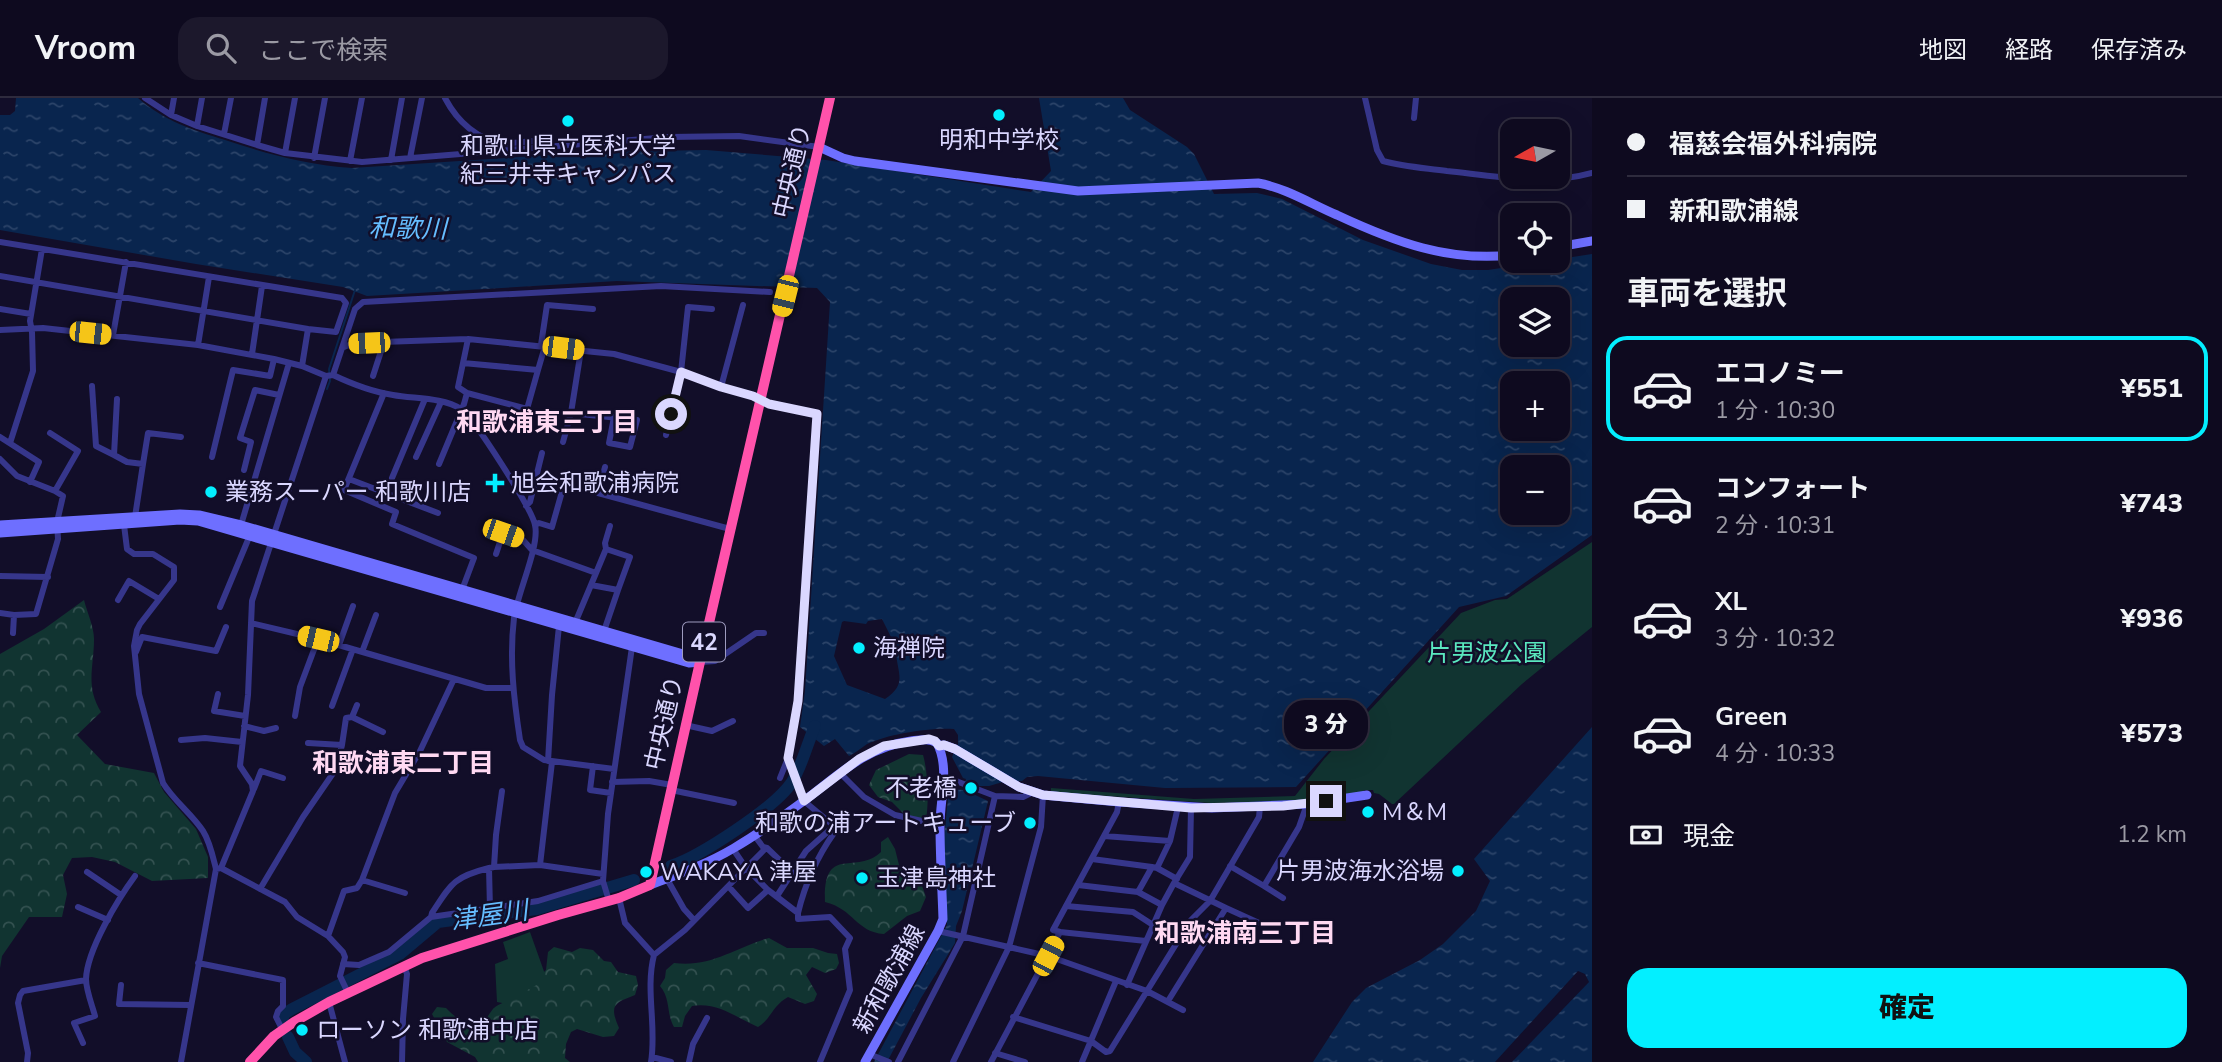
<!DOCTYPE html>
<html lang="ja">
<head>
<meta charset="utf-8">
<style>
	:root { --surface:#0e0a1f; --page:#1c182c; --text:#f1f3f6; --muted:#9b9aa4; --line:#2e2b3d; --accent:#03efff }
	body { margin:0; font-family:"Nunito Sans","Noto Sans JP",sans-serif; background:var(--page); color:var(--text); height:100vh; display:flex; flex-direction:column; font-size:26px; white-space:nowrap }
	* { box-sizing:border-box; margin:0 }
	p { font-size:23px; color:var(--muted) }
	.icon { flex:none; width:38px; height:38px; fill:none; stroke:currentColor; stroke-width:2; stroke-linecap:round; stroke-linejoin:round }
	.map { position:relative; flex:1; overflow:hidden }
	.panel { display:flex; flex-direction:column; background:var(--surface); width:630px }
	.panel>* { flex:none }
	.top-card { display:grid; align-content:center; height:154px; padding:0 35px; background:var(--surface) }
	.needle { width:46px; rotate:261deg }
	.buttons { position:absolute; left:1500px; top:21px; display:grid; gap:14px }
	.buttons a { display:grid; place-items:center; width:70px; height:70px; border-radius:14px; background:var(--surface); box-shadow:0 7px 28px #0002,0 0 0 2px var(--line); font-size:35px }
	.end { position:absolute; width:32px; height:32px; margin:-16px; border:9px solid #dad7ff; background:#111; box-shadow:0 0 0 4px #111 }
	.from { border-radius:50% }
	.bubble { position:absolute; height:49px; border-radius:21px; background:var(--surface); box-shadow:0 7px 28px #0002,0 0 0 2px var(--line); font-size:23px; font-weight:800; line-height:49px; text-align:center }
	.car { position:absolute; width:21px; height:42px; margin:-21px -10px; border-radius:9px; box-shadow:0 0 5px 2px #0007; background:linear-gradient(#f5c518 24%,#345 0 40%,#f5c518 0 76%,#345 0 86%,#f5c518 0) }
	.top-card b { display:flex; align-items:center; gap:24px; height:66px; font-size:26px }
	.top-card b+b { border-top:2px solid var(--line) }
	.top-card i { width:18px; height:18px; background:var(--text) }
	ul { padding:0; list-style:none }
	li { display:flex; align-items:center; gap:21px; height:105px; margin:0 14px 10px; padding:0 21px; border:4px solid transparent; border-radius:21px }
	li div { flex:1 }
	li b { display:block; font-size:26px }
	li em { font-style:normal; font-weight:800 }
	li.active { border-color:var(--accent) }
	li>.icon { width:63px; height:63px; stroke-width:1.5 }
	h2 { padding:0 35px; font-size:32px; line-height:84px }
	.pay { display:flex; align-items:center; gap:18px; height:77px; padding:0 35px; font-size:26px }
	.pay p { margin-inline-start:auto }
	.primary-button { display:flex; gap:14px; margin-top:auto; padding:14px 35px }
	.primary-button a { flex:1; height:80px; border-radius:21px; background:var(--accent); color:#111; font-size:28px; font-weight:800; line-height:80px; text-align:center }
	header { display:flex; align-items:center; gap:42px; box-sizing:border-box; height:98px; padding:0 35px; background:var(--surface); border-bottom:2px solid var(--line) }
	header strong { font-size:33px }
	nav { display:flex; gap:38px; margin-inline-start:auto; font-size:24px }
	.search { width:490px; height:63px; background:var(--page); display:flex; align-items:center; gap:18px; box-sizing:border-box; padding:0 24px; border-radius:21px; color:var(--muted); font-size:26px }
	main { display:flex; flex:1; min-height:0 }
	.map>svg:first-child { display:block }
</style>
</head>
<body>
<header>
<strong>Vroom</strong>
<div class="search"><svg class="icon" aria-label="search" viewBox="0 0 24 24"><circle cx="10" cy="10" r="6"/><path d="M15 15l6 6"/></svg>ここで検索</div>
<nav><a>地図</a><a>経路</a><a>保存済み</a></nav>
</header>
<main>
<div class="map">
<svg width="1592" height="964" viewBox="0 0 1592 964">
	<defs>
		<pattern id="forest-crowns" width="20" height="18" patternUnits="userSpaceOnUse" patternTransform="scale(1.75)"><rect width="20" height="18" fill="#113431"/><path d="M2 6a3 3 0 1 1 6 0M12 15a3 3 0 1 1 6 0" fill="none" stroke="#335150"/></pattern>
		<pattern id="water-ripples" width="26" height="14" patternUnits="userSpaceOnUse" patternTransform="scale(1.75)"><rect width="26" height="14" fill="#09254e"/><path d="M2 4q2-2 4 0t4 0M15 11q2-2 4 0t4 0" fill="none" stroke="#2c4469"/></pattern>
	</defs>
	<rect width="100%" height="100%" fill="#120e29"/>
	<path fill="#113431" d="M1592,444V529L1522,586L1394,706H1392L1379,696L1374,695L1373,692H1364L1363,694L1296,703L1211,705L1051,694V690L1194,701L1295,698L1324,661L1461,515L1495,502L1507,501Z
		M530,834L546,879L528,898L513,907L497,904L495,866L508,861L503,844Z"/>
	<path fill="url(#forest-crowns)" d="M84,502C87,514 94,529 94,541C94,569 85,588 101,614L77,637L105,666L154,675L164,694L196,731L208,759V780L152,783L115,764L92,759L72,760L63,777L67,796L62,819H29L2,858L0,870V556L44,531Z
		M909,656L923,657C928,674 929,704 926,721L906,718L892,704L878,699L869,687L876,672Z
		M888,739L895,751L900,771L921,785L926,799L920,813L907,818L884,836C856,834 854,811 825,804C823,745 856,778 881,754V744Z
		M769,840L787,850H813L828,855L837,856L839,865L836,871L825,875L812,869L806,877L817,896L814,903L805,906L788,899C773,907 771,921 758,929C735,919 718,904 692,908L685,918L682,929H674C666,915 671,901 660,888L665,880L666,872L674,865C711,870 736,849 769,840Z
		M554,849L572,854L580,850L593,852L604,863L611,864L618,874L636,878L638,887L635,897C614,905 609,907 619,930L614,938L603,939L577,931L571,934L566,946L565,960L570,964H478L475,959L447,944L432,916L437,909L446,910C459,924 468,927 486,921C487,920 493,910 494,910C503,902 513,905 522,893L530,891L538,886L541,877L546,872L548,854Z"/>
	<path fill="url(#water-ripples)" fill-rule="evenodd" d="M16,0H138C164,23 193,32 225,42C267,56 307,67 352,70L597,54L706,52L826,62L1031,94L1051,73L1039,0H1123L1130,12L1187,49L1194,56L1214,96L1257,95L1282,101L1363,142L1431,166L1462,172H1488L1592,156V437L1506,498L1459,509L1296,689L1165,690L1038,678L1027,679L1022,683H1006L989,688H976L973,696L988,703L962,813L956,828L955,845L921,900L887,964H874L947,827L944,740L949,691L963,692L966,681L963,680L952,659L958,646V637L954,631C931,629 888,636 867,646C861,650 855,655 849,658L835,641L824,648L800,629L805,593L830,204L817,190L617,183L367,198L343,189L196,166L0,132V17H10L15,13ZM1512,201H1558V247H1512ZM1512,285H1558V331H1512ZM1512,369H1558V415H1512ZM882,521L893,543V552L896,555C898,577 907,586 885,601L847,587L834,558L842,524L844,523L866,526L868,523Z
		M1592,629V964H1313L1352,904L1366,890L1420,862L1443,846L1476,813L1490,783L1474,761Z"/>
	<path fill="#120e29" d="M1578,873L1585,876L1589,884L1512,964H1495Z"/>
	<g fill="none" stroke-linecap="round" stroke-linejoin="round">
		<path stroke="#09254e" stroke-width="2" d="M327,291L330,283L329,271L355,192"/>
		<path stroke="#09254e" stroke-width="12" d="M671,768C699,759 776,709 792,684C802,668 807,646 815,628
			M283,920L284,916L292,911L400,856L438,824L537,811L634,782
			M288,939L295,954L306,964"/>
		<path stroke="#36368b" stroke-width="6" d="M145,0L171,17L197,28L257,47L285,55L362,64L669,39L739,38L819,49
			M445,0C457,23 478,43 504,45C515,46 527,43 538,43L543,50
			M1365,0L1377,52L1383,63C1404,69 1426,70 1447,73C1494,78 1546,88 1592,75
			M171,17L174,0
			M1414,20L1416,0
			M197,28L202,0
			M224,36L231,0
			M257,47L265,0
			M285,55L295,0
			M314,60L325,0
			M410,60L422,0
			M391,62L402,0
			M350,63L362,0
			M0,144L342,200L346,205L336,234L308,231L302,268
			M0,178L308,231
			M0,211L31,216
			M0,232L43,230L198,247L274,261L302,268L326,278L333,277L355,211L363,204L661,188L770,194
			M113,237L126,164
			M468,241L614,256L681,274L721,289L753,298L769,306L817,316L798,603L788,660L780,680
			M198,247L209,179
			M541,247L547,207L593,211
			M344,249L354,245L468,241L458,289L467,295L464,306L439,366
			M252,256L262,188
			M463,265L538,272L545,248
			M333,277C352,286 373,294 393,297C414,301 442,299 461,311C474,320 532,411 535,427C540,448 517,496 514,520C509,561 514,602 520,642L523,649L544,662L614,671
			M373,278L384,244
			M92,288L96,348L114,357L117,301
			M721,289L743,207
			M384,295L344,392L396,414L392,426L474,460L462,492
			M467,295L527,311L538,272
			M571,315L637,322L630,349L609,345L614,319
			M666,337L681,274L688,209L712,211
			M0,339L39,364L30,384
			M563,344L571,315L581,252
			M10,345L33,273L32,234L30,223L42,151
			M114,357L127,364L143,366L148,335L181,339
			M212,359L233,272L270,278L274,261
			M416,359L441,304
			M0,361L17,378L55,393
			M605,369L598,395L730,431
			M244,372L251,344L240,340L255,292L279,297
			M392,380L425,301
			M349,381L438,415
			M526,408L530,404L542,355
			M135,419L143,366
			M124,427L127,451L134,456H153L174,469V482L140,526L137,532L134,548L139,596L163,685C174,703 192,716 203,733C210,744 213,759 216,771
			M241,427L289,265
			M535,427L539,425L552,429L567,376
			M492,429L503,435L496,456
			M503,435L523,442L532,452L596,475
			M606,451L605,445L610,428
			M0,478L48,479
			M591,487L606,451L630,459L618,492
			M118,502L129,483L159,501
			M220,509L250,437
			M0,515L14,517L13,535
			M14,517L36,516L58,441L57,424L63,398L55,393L78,353L50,335
			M251,525L318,541L486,590H512
			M575,525L591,487L618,492L604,533
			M339,547L353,508
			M136,554L142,539L216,553L226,529
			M362,554L376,517
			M700,564L715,563L756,535H764
			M218,596L214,613L245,618
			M357,607L352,619L383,634
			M332,608L353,551
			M295,618L300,589L318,541
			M685,627L712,633L733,623
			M244,628L264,633L276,630
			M181,642L205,640L242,644
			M308,645L342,647L346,620L352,619
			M548,663L552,597L559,528
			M593,668L590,692L611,695
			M840,675L864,699L895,717L940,727
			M612,684L649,683L672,687
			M254,691L261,673L283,680
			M671,692L734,705
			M995,698L1023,699L1031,695
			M754,737L763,749L767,750L793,775
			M1104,738L1170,743L1178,709
			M763,749L764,752L746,770L768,792L798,815V821L830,819L850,840L845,851L850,892L820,964
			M1092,761L1152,769
			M540,767L552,664
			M1230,768L1264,788L1299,729L1307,706
			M494,769L540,767L603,776
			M221,770L285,804L297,819L328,838L343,854L345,859L340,878L348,895
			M1157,770L1177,781
			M87,774L121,797
			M667,781L684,811L694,822
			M362,782L395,695L420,653L454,581
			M603,783L608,716L632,549
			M1174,785L1190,759L1191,710
			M1078,787L1138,794L1152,769L1157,770L1170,743
			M1264,788L1283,800
			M729,789L748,810L768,792
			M260,791L303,719L336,671L342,647
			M777,798L806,753L834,728L804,703L788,660
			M619,800L625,825L654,857C645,892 657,929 651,964
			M1162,807L1174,785L1226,810L1168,903
			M1066,808L1133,814L1153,827
			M78,809L108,822
			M1226,810L1259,825
			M490,811L489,770L494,769L496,737L502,693
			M798,815C805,786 817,759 834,735L831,732
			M431,819L432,815C451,786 453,779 489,770
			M938,833L1048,858L1147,893L1191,822L1210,803L1259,719L1260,709
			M1060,834L1146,843
			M328,838L344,793L357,790L362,782L405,795
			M654,857L685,832L746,770L733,751
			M198,865L283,882V908L278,913L276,919L282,931
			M343,866L359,867L389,854L431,819L538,803L603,783L609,803
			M121,887L119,906L190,907
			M1127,887L1162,807L1138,794
			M329,904L345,964
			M1013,919L1091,943L1106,954L1110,953L1147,893L1183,912
			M83,945L74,925L95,918C92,907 86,892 86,881C87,852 118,801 135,778
			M995,955L1025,964
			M869,956L889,964
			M652,959L671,964
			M27,964L28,955L18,905L20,897L23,893L86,882
			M181,964L216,771L221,770L253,693L252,686L240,668L248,597L252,503L326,278
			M402,964L403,921L407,876L404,868
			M689,964L693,946L707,920
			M898,964L963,838L995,698L943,678
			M953,964L1009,849L1041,729L1043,697
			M991,964L1060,834L1053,832L1117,714L1119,704
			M1082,964L1116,883"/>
		<path stroke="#6e6fff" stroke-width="9" d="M819,49L843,60L855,63L1078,93L1258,85C1286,90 1311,106 1337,117C1395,144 1448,164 1512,157
			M1558,149L1592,143
			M0,427L180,416L199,417L241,427L690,558L700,564
			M0,435L180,422L198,423L689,565L700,564
			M939,648L944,647L955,651L1019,689L1043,697L1119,704L1212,710L1307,706L1367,697
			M650,787C679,776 707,766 734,750C758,736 782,719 805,702C840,676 866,649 911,643C920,642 929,640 937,645C950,670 940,700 940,727C940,758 942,790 943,821L938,833L865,964"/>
		<path stroke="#ff52ab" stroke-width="10" d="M250,964L274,938L294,924L329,904L422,860L558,817L619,800L650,787L700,564L830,0"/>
	</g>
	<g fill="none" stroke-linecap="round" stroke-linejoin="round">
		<path stroke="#dad7ff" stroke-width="9" d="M671,316L681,274L721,289L753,298L769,306L817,316L798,603L788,660L804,703L859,661L884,648L929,641L935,643L939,648L944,647L955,651L1019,689L1043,697L1191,710L1283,708L1326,703"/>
	</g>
	<g fill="#03efff" stroke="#120e29" stroke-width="2.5">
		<circle cx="999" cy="17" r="7"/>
		<circle cx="568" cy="23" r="7"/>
		<path d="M491.5 374.5h7v7h7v7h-7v7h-7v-7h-7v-7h7z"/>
		<circle cx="211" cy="394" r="7"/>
		<circle cx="859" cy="550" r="7"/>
		<circle cx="971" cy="690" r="7"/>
		<circle cx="1368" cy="714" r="7"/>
		<circle cx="1030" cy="725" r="7"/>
		<circle cx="1458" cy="773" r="7"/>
		<circle cx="646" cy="774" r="7"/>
		<circle cx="862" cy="780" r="7"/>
		<circle cx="302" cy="932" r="7"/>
	</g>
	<g text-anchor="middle" stroke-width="5" stroke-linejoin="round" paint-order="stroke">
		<rect fill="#120e29" stroke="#9e9bbf" stroke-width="2" x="683" y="524.5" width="42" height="39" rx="5"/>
		<g font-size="23" font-weight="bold" fill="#dad7ff">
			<text x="704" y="552">42</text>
		</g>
		<g font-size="24" fill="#dad7ff" stroke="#120e29" text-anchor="start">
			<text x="999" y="50" text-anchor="middle">明和中学校</text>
			<text x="568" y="56" text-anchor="middle">和歌山県立医科大学<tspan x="568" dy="28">紀三井寺キャンパス</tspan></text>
			<text x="511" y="393">旭会和歌浦病院</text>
			<text x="225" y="402">業務スーパー 和歌川店</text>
			<text x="873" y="558">海禅院</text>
			<text x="957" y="698" text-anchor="end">不老橋</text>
			<text x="1382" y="722">M＆M</text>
			<text x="1016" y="733" text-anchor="end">和歌の浦アートキューブ</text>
			<text x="1444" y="781" text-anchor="end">片男波海水浴場</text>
			<text x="660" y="782">WAKAYA 津屋</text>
			<text x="876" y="788">玉津島神社</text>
			<text x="316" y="940">ローソン 和歌浦中店</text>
		</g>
		<g font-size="24" fill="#dad7ff" stroke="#120e29">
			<text transform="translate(792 73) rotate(-77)" y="8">中央通り</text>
			<text transform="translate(664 625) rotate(-77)" y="8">中央通り</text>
			<text transform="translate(889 881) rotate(-61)" y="8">新和歌浦線</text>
		</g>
		<g font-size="24" fill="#5ae8bf" stroke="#120e29">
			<text x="1487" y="563">片男波公園</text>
		</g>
		<g font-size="26" font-style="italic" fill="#65bdff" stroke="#120e29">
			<text transform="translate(408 130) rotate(1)" y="9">和歌川</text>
			<text transform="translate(489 817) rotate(-8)" y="9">津屋川</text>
		</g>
		<g font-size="26" font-weight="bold" fill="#ffd9f2" stroke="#120e29">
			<text x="547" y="333">和歌浦東三丁目</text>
			<text x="403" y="674">和歌浦東二丁目</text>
			<text x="1245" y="844">和歌浦南三丁目</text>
		</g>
	</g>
</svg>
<div class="buttons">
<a><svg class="needle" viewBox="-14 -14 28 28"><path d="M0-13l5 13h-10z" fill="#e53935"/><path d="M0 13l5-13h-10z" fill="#9b9aa4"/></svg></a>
<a><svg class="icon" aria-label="locate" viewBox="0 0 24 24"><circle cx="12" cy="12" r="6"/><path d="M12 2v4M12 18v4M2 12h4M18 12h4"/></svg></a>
<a><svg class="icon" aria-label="layers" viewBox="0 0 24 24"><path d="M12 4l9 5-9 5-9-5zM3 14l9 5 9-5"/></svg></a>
<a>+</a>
<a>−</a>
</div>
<i class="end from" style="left:671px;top:316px"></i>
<i class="end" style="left:1326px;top:703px"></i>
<div class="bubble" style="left:1284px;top:602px;width:84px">3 分</div>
<i class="car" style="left:785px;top:198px;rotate:194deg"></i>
<i class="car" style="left:90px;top:235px;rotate:96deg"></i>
<i class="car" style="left:369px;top:245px;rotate:268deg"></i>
<i class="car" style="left:563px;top:250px;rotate:97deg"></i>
<i class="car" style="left:503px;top:435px;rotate:109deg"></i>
<i class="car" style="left:318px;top:541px;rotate:283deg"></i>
<i class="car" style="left:1048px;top:858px;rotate:28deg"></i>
</div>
<section class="panel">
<div class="top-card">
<b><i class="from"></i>福慈会福外科病院</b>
<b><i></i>新和歌浦線</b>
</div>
<h2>車両を選択</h2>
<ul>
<li class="active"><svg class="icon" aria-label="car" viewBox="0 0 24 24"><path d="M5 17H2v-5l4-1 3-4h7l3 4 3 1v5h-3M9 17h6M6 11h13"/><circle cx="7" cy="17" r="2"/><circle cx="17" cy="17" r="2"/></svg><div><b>エコノミー</b><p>1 分 · 10:30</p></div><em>¥551</em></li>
<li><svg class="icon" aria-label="car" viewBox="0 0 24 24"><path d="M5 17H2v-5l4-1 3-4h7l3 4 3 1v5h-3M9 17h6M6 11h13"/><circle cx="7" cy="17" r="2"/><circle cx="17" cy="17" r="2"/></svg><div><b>コンフォート</b><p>2 分 · 10:31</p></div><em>¥743</em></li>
<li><svg class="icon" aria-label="car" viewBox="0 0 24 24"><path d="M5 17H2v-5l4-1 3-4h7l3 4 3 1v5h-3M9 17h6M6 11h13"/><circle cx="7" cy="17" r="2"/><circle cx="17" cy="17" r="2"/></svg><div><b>XL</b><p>3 分 · 10:32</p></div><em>¥936</em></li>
<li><svg class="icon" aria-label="car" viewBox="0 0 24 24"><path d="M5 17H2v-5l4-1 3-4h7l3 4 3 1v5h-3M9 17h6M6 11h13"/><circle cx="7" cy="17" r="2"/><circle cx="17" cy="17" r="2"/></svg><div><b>Green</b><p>4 分 · 10:33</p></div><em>¥573</em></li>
</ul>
<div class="pay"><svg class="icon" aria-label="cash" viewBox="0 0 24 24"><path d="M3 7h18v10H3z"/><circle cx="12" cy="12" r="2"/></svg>現金<p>1.2 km</p></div>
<div class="primary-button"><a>確定</a></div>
</section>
</main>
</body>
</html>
